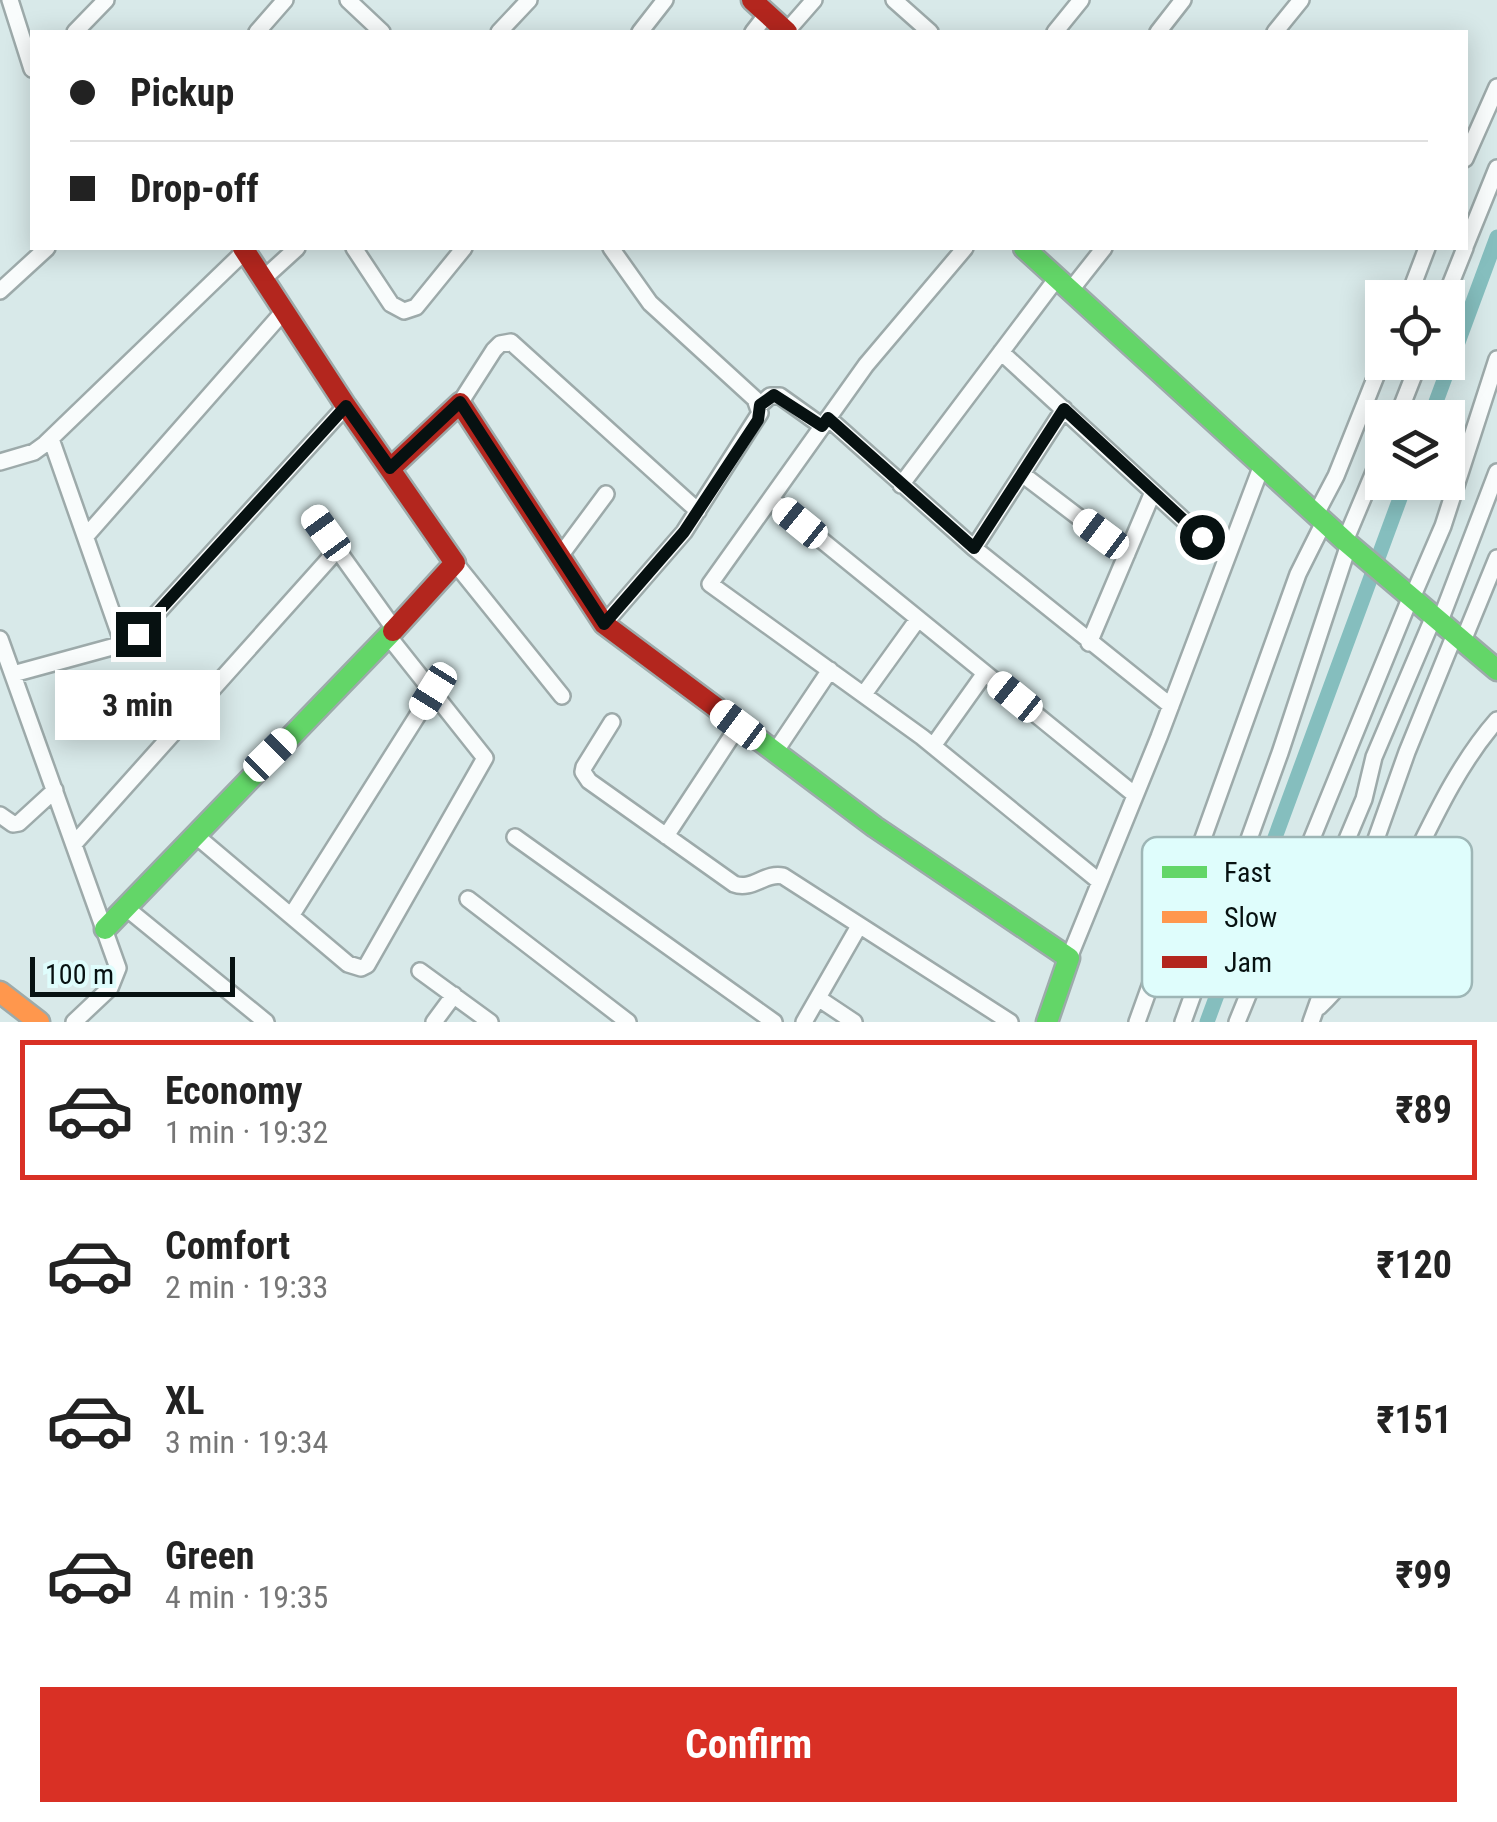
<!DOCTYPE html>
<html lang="en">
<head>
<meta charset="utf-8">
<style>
	:root { --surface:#fff; --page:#f2f2f2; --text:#222; --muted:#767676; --line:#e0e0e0; --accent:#d93025 }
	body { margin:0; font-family:"Roboto Condensed",sans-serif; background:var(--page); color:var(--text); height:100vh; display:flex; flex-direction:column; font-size:38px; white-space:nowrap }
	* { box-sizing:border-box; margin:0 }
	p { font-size:32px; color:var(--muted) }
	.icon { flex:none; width:55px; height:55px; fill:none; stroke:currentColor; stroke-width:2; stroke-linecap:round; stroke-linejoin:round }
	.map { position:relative; height:1022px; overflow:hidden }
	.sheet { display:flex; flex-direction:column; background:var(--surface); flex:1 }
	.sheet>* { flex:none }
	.guide { position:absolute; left:30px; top:30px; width:1438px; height:220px; border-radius:0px; box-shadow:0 5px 25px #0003; display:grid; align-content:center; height:220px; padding:0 40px; background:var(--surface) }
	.buttons { position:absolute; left:1365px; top:280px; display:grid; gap:20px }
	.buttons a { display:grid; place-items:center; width:100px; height:100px; border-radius:0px; background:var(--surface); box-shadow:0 5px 25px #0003; font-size:50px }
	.scale { position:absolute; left:30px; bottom:25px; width:205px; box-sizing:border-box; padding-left:10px; border:5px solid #071111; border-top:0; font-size:28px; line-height:35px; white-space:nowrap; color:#071111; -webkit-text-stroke:8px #dffdfc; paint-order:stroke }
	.end { position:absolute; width:45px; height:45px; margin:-22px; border:12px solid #071111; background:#fff; box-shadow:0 0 0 5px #fff }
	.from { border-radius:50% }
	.bubble { position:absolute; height:70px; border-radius:0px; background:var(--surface); box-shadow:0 5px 25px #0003; font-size:32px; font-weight:700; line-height:70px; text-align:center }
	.car { position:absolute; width:30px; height:60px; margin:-30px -15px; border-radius:12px; box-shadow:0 0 8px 2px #0007; background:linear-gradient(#fff 24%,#345 0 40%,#fff 0 76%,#345 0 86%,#fff 0) }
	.guide b { display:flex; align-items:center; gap:35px; height:95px; font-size:38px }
	.guide b+b { border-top:2px solid var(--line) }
	.guide i { width:25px; height:25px; background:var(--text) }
	ul { padding:18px 0 0; list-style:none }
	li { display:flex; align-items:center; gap:30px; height:140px; margin:0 20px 15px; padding:0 20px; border:5px solid transparent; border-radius:0px }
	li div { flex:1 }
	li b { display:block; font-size:38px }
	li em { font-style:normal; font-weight:700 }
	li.active { border-color:var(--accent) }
	li>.icon { width:90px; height:90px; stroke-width:1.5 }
	.cta { display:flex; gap:20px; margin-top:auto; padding:20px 40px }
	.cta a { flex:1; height:115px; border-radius:0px; background:var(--accent); color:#fff; font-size:40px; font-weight:700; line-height:115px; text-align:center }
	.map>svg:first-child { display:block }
</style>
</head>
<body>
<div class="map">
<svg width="1497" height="1022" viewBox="0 0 1497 1022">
	<rect width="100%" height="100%" fill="#d8e9e9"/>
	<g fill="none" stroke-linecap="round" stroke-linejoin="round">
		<path stroke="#85bebe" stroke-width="15" d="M1430,418L1497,237
			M1207,1022L1406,482"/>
		<g stroke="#9daaaa" stroke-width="20">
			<path id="street" d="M10,0L32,69
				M348,0L382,32
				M894,0L930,32
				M75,32L106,0
				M257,32L285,0
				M499,32L529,0
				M640,32L665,0
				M753,32L767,14
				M786,32L814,0
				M1055,32L1081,0
				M1158,32L1183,0
				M1275,32L1301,0
				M1465,159L1497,87
				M1465,247L1497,168
				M354,248L391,304L404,311L416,307L464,248
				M965,248L866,365L710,584L922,737L1100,882
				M263,279L297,248
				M0,291L47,248
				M1070,291L1104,248
				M1408,298L1427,248
				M1445,298L1465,248
				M1001,352L1226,559
				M460,403L494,350L500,344L511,342L698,511
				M760,405L770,396H780L822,426
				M828,418L974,548L1171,706
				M1397,418L1419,362
				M51,439L123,644
				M0,462L34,452L45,444L245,251
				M1022,474L1127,554
				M901,485L1057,278
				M771,499L1135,795
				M1316,514L1336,476L1382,361
				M314,517L395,630
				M86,536L284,311
				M1345,541L1382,453
				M974,548L1064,409
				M560,556L606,494
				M455,563L562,696
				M1412,598L1443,526L1497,359
				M1440,621L1497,472
				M604,624L684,532L760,413L755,399L650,303L611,248
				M0,639L118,968L110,988L74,1022
				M1463,641L1497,558
				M1089,643L1153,492
				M13,674L123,644L138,634L346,406
				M864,694L918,619
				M612,722L584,767L583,772L589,781L734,884C752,891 765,872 783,876L1010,1022
				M933,746L985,673
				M775,752L830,670
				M0,815L13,824L19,823L55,790
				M194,834L348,964L361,968L367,965L485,758L389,637
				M666,836L739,725
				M515,837L774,1022
				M74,844L338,549
				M468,899L628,1022
				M125,907L266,1022
				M291,916L433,691
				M1311,925L1364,799L1374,757L1434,616
				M1069,958L1159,737L1262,465
				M420,971L490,1022
				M818,998L854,1022
				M1319,1007C1398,932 1423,804 1497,720
				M434,1022L454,995
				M804,1022L859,926
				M1137,1022L1298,574L1324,522
				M1183,1022L1280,753L1349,544
				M1237,1022L1411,596
				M1311,1022L1407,752L1455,634"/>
		</g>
		<g stroke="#9daaaa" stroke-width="25">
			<path id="fast" d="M1024,248L1345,541L1497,670
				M730,718L875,827L1069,958L1047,1022
				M105,929L393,631"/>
		</g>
		<g stroke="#9daaaa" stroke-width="25">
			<path id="slow" d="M0,992L39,1022"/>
		</g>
		<g stroke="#9daaaa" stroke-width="25">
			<path id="jam" d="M752,0L787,32
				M243,248L346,406L455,563L393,631
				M391,468L460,403L604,624L730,718"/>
		</g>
		<use href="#street" stroke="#f9fcfc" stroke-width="15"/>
		<use href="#fast" stroke="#63d668" stroke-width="20"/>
		<use href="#slow" stroke="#ff974d" stroke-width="20"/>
		<use href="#jam" stroke="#b3261e" stroke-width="20"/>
	</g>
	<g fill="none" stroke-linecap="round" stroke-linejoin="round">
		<path stroke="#071111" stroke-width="12" d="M138,634L346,406L390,468L460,402L604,624L684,532L758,420L760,405L774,395L822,426L828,418L974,548L1064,409L1202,537"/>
	</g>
	<rect x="1142" y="837" width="330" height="160" rx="15" fill="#dffdfc" stroke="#9eb6b6" stroke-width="2.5"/>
	<rect x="1162" y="866" width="45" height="12" fill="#63d668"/>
	<rect x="1162" y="911" width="45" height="12" fill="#ff974d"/>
	<rect x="1162" y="956" width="45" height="12" fill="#b3261e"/>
	<g font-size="28" fill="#071111">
		<text x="1224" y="882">Fast</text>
		<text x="1224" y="927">Slow</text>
		<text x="1224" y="972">Jam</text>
	</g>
</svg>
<div class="buttons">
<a><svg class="icon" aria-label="locate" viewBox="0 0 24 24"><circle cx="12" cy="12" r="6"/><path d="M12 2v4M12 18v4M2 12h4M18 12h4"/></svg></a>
<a><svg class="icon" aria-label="layers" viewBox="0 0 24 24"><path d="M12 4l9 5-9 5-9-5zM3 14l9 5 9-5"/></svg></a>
</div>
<div class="scale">100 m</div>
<i class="end from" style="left:1202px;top:537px"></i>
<i class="end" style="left:138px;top:634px"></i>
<div class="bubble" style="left:55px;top:670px;width:165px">3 min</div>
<i class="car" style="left:800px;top:523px;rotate:309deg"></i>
<i class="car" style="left:326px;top:533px;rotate:324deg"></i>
<i class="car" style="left:1101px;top:534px;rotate:307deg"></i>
<i class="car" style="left:433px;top:691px;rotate:212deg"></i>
<i class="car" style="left:1015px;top:697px;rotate:309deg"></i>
<i class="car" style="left:738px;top:725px;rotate:307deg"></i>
<i class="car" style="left:270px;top:755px;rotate:45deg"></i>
<div class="guide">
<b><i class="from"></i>Pickup</b>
<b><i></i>Drop-off</b>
</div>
</div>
<section class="sheet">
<ul>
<li class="active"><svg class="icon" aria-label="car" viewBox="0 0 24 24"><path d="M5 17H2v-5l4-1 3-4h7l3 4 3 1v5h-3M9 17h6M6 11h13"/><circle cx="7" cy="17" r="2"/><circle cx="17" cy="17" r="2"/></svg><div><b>Economy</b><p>1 min · 19:32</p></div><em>₹89</em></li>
<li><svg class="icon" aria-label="car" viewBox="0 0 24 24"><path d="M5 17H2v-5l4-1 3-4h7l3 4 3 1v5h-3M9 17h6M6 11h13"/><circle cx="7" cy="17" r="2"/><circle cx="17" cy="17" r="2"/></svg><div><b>Comfort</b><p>2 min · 19:33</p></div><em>₹120</em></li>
<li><svg class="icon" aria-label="car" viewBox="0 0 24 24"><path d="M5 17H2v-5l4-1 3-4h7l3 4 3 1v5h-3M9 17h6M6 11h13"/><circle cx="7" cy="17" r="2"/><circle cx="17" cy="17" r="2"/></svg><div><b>XL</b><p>3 min · 19:34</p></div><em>₹151</em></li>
<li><svg class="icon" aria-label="car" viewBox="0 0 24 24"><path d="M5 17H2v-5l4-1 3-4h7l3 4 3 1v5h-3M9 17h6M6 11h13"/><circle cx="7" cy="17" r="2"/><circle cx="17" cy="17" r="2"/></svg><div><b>Green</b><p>4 min · 19:35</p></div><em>₹99</em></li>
</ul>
<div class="cta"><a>Confirm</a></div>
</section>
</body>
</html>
